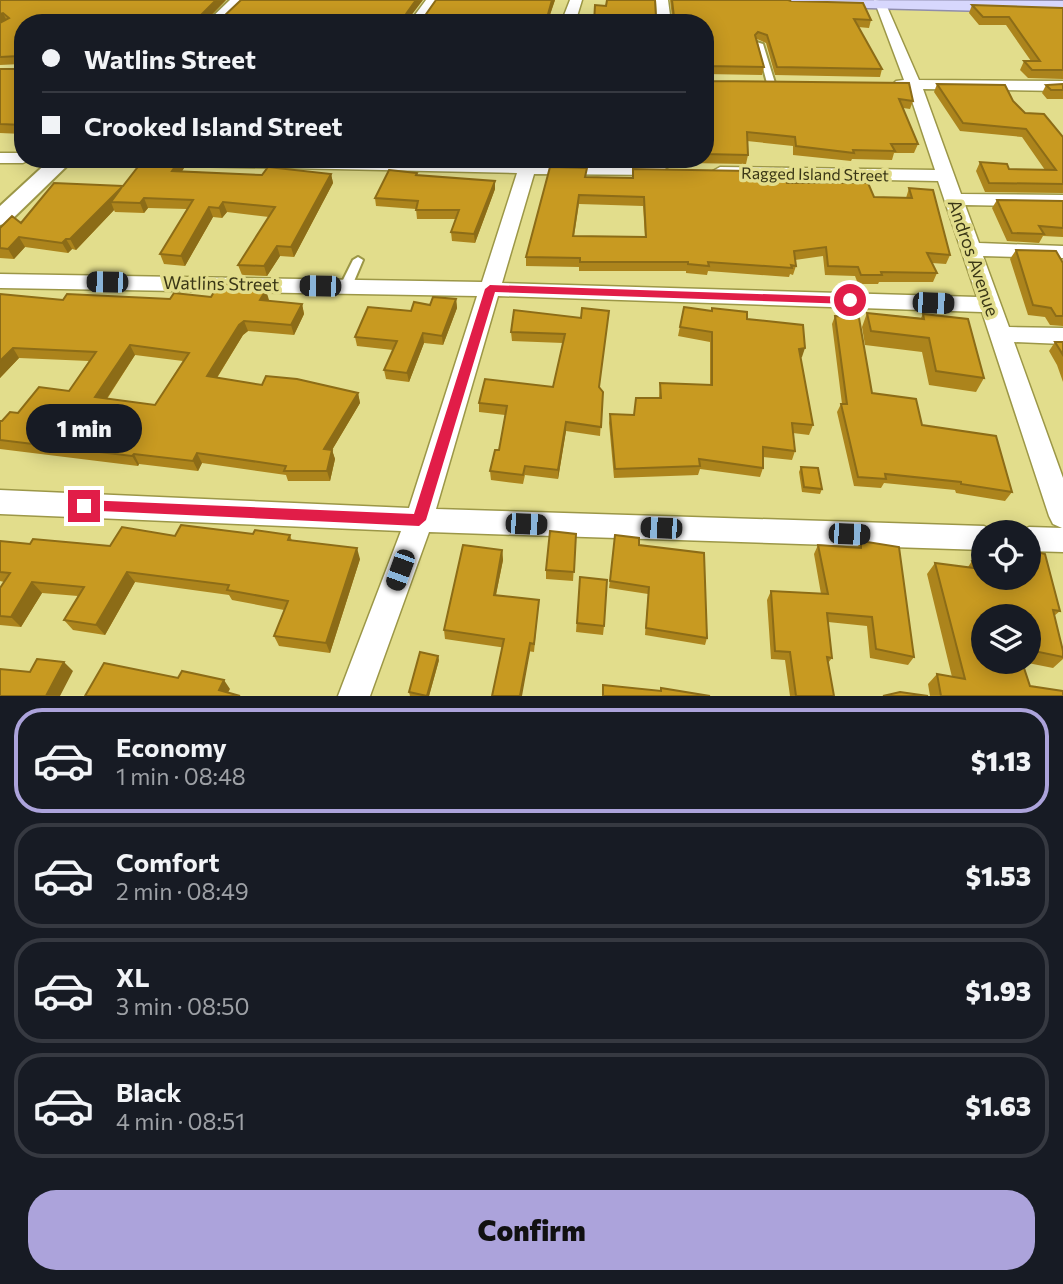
<!DOCTYPE html>
<html lang="en">
<head>
<meta charset="utf-8">
<style>
	:root { --surface:#171b24; --page:#20242c; --text:#f1f3f6; --muted:#9ea1a6; --line:#363941; --accent:#aca3db }
	body { margin:0; font-family:Commissioner,sans-serif; background:var(--page); color:var(--text); height:100vh; display:flex; flex-direction:column; font-size:26px; white-space:nowrap }
	* { box-sizing:border-box; margin:0 }
	p { font-size:23px; color:var(--muted) }
	.icon { flex:none; width:38px; height:38px; fill:none; stroke:currentColor; stroke-width:2; stroke-linecap:round; stroke-linejoin:round }
	.map { position:relative; height:696px; overflow:hidden }
	.side { display:flex; flex-direction:column; background:var(--surface); flex:1 }
	.side>* { flex:none }
	.hud { position:absolute; left:14px; top:14px; width:700px; height:154px; border-radius:28px; box-shadow:0 4px 18px #0003; display:grid; align-content:center; height:154px; padding:0 28px; background:var(--surface) }
	.tools { position:absolute; left:971px; top:520px; display:grid; gap:14px }
	.tools a { display:grid; place-items:center; width:70px; height:70px; border-radius:50%; background:var(--surface); box-shadow:0 4px 18px #0003; font-size:35px }
	.end { position:absolute; width:32px; height:32px; margin:-16px; border:9px solid #e11d48; background:#fff; box-shadow:0 0 0 4px #fff }
	.from { border-radius:50% }
	.bubble { position:absolute; height:49px; border-radius:24px; background:var(--surface); box-shadow:0 4px 18px #0003; font-size:23px; font-weight:800; line-height:49px; text-align:center }
	.car { position:absolute; width:21px; height:42px; margin:-21px -10px; border-radius:9px; box-shadow:0 0 5px 2px #0007; background:linear-gradient(#222 24%,#8ab4d8 0 40%,#222 0 76%,#8ab4d8 0 86%,#222 0) }
	.hud b { display:flex; align-items:center; gap:24px; height:66px; font-size:26px }
	.hud b+b { border-top:2px solid var(--line) }
	.hud i { width:18px; height:18px; background:var(--text) }
	ul { padding:12px 0 0; list-style:none }
	li { display:flex; align-items:center; gap:21px; height:105px; margin:0 14px 10px; padding:0 14px; border:4px solid var(--line); border-radius:28px }
	li div { flex:1 }
	li b { display:block; font-size:26px }
	li em { font-style:normal; font-weight:800 }
	li.current { border-color:var(--accent) }
	li>.icon { width:63px; height:63px; stroke-width:1.5 }
	.action { display:flex; gap:14px; margin-top:auto; padding:14px 28px }
	.action a { flex:1; height:80px; border-radius:28px; background:var(--accent); color:#111; font-size:28px; font-weight:800; line-height:80px; text-align:center }
	.map>svg:first-child { display:block }
</style>
</head>
<body>
<div class="map">
<svg width="1063" height="696" viewBox="0 0 1063 696">
	<rect width="100%" height="100%" fill="#e2dd8c"/>
	<g fill="none" stroke-linecap="round" stroke-linejoin="round">
		<g stroke="#9c9747" stroke-width="4">
			<path id="service" d="M756,42L763,44L775,83L774,85L767,83Z
				M358,257L363,260L352,286L350,289H342L340,286L353,260Z"/>
		</g>
		<g stroke="#9c9747" stroke-width="3">
			<path id="minor" d="M426,0H439L423,23H409Z
				M570,0H582L575,23H561Z
				M656,0H668L671,23H657Z
				M874,0L885,2L919,80L1063,81V91L923,89L961,194L1063,195V207L965,205L979,243L1063,246V258L983,256L1009,327L1063,328V344L1014,342L1063,478V552L1029,551V532H1018L1029,527L1062,528L1053,524L1049,516L982,312L498,296L436,509L984,526L995,532H984V550L429,532L370,696H338L401,531L0,514V490L409,508L477,296L0,288V274L482,282L517,173L97,164L89,159H355L520,163L521,159H539L537,163L661,166L670,171L667,175L534,174L502,283L977,297L938,181L720,177L711,172L720,167L935,170L908,89L896,87L893,84L896,81L904,80Z
				M0,153H23V159H31L23,163H0Z"/>
		</g>
		<g stroke="#9c9747" stroke-width="4">
			<path id="tertiary" d="M230,0H247L224,23H206Z
				M51,159H74L8,223L0,225V206Z"/>
		</g>
		<g stroke="#8f8dac" stroke-width="3">
			<path id="primary" d="M779,0L1063,1V13L789,6L782,4Z"/>
		</g>
		<use href="#service" fill="#fff" fill-rule="evenodd"/>
		<use href="#minor" fill="#fff" fill-rule="evenodd"/>
		<use href="#tertiary" fill="#fff" fill-rule="evenodd"/>
		<use href="#primary" fill="#d7d7fd" fill-rule="evenodd"/>
	</g>
	<path fill="#ac841c" fill-rule="evenodd" d="M0,0H226L209,18L424,17L436,0H555L549,18H550V23H23V134L0,133V69H19L22,67L21,64L0,65Z
		M670,0H788L871,20L869,28L858,27L882,69L880,77L775,75L766,43L757,39L764,67L762,75L705,74V23L656,17H672Z
		M972,5L1063,8V79L1028,78L1020,70L1024,61H1031L1006,25H979L969,13Z
		M705,80L706,81L913,101L910,109L903,108L918,144L914,153H894L892,160L852,159L851,161L793,155V146L747,141L748,155L746,164L631,162V159H705Z
		M937,84L1013,101L1025,113L1063,137V193L985,192L976,171L980,162L1009,169L1045,170L1022,137L960,131L934,92Z
		M1063,84V99H1047L1042,93L1046,85Z
		M552,159H591L590,161H552Z
		M184,168L182,171L262,175L331,174L333,183L294,257L280,256L267,276L242,275L238,265L269,217L227,212L222,218L213,217L185,266L164,264L160,254L187,209L148,208L144,213L115,212L114,210L76,250L72,249L68,253L25,247L14,259L0,258V228L21,223L123,186Z
		M633,169L750,179L787,183L874,197L906,198L909,188L950,255L946,264L932,263L937,273L933,282H879L878,284H858L855,276L825,275L823,256L795,260L796,266L793,275L790,274L789,277L708,271L707,275L686,273V271H579V267L526,266V257L587,177L632,178ZM579,204L643,206L645,237L574,236Z
		M417,173V175L495,189L475,243L452,241L451,232L456,219H417L416,209L376,206L375,198Z
		M997,200L1063,201V237L1043,236L1039,243L1007,241L992,208Z
		M1016,250L1063,263V326L1050,325L1045,317L1028,315L1010,259Z
		M252,285L253,289L266,290L268,301L302,304L304,314L294,335L248,331L243,335L217,378L262,385L358,393L360,403L332,450L335,459L330,481H288L286,475L202,463L198,471L139,464L138,466L0,449V421H2L69,391L89,361L19,358L0,378V294L63,300L170,299L211,297L223,287ZM135,355L183,361L155,405L107,399Z
		M456,299L457,308L443,345L424,343L409,382L386,379L384,370L393,350L357,346L355,337L411,311L430,305Z
		M684,307L711,311L712,308L747,319L802,357L800,358L813,425L809,435L793,433L795,451L792,460L763,457V468L760,477L700,469L698,475L614,478L609,423L610,414L634,415L636,398H659L660,383L710,385V342L678,336Z
		M867,313L921,318L923,314L984,378L976,392L929,385L922,352L865,345L862,327Z
		M835,316L872,393L922,425L1012,492L1005,501L956,493L955,490L884,483L881,488L854,486L837,412L841,404H842L832,324Z
		M581,318L599,387L603,392L600,436L566,431L558,479L525,475L523,484L491,480L490,471L499,450L505,415L479,412V403L553,387L563,343L512,341L511,332Z
		M1055,342H1063V382L1057,365L1049,351Z
		M801,467L822,489L820,494L802,492L799,472Z
		M253,534L290,535L292,541L360,559L330,653L279,646L274,636L284,610L232,600L229,595L135,582L105,635L73,630L64,620L78,596L42,593L21,627L0,625V588L4,582L0,581V541L30,544L110,546L175,536Z
		M576,534L573,581L546,579V570Z
		M615,535L639,545L707,638L705,645L645,635L648,594L609,588Z
		M861,541L914,657L908,665L870,658L867,626L828,622L832,658L828,663L834,696H790L785,660L771,659L767,600L771,591L821,594L814,554L818,545L857,548Z
		M502,550L503,560L496,595L538,609L534,652L445,639L444,630Z
		M972,561L1060,611L1054,616L1063,651V659L1053,668L1023,662H1029V616H984L1030,686L1063,696H930L928,684L937,674L952,677L927,574L935,563L968,567Z
		M580,577L604,626L603,635L576,632Z
		M439,660L429,696H410L409,692Z"/>
	<path fill="#8c6c17" d="M216,0H226L203,23L201,15Z
		M416,0H423L407,21L406,14Z
		M552,0H555L547,23V18Z
		M3,13L7,21L0,23V14Z
		M181,159L184,168L176,181L172,171Z
		M331,174L333,183L294,257L291,247Z
		M495,181V189L475,243L474,234Z
		M122,187L111,202L114,210L76,250L70,239Z
		M144,198L148,208L144,213L140,203Z
		M223,202L227,212L222,218L219,208Z
		M209,207L213,217L185,266L181,256Z
		M19,237L25,247L14,259L8,249Z
		M66,239L72,249L68,253L62,243Z
		M277,246L280,256L267,276L264,266Z
		M266,290L269,300L263,310L260,300Z
		M456,299L457,308L443,345L442,336Z
		M302,304L304,314L294,335L291,325Z
		M244,321L248,331L243,335L211,387L207,376L239,325Z
		M423,333L424,343L409,382L407,373Z
		M130,345L135,355L101,407L95,397Z
		M13,348L19,358L0,378V361Z
		M805,348L802,357L796,359L799,349Z
		M358,393L360,403L332,450L335,459L330,481L327,471L324,449Z
		M566,422V431L558,479V470Z
		M197,453L202,463L198,471L193,461Z
		M134,454L139,464L138,466L132,456Z
		M357,548L360,559L330,653L326,643Z
		M502,550L503,560L494,604V595Z
		M127,572L135,582L105,635L96,625Z
		M32,582L42,593L21,627L11,617Z
		M530,643V652L522,696H520Z
		M438,656L439,660L429,696H427Z
		M64,662L73,671L60,696H46Z
		M224,680L230,689L226,696L219,690Z"/>
	<path fill="#c89a21" stroke="#8c6c17" stroke-width="2" fill-rule="evenodd" d="M0,0H216L201,15L204,18H222L241,0H416L406,14V17H424L436,0H552L547,18H550L549,23H23V125L0,124V69H19L22,67L19,56L0,57V23L9,18L3,13L0,14Z
		M607,0H655L656,17H674L672,0H788L791,1L863,3L871,20L854,19L882,69L777,67L767,35L758,32L755,35L764,67L706,66L705,72V23H594L595,5L606,6Z
		M972,5L1063,8V70H1032L1024,61H1040L1009,17H983Z
		M705,80L706,81L909,83L913,101L899,99L918,144H891L895,151L853,150L854,153L796,146L795,137L747,132L748,155L705,154Z
		M937,84L1005,85L1013,101L1025,113L1044,114L1063,137V184L989,183L980,162L1007,164L1009,169L1056,170L1026,129L963,123Z
		M1063,84V90H1051L1046,85Z
		M144,159H180L172,171L262,175L268,167L331,174L291,247L277,246L264,266L238,265L275,207L223,202L219,208L209,207L181,256L160,254L193,200L144,198L140,203L111,202L122,187L70,239H66L62,243L19,237L8,249L0,248V228L12,216L21,223L54,183L123,186Z
		M550,167L587,168L585,177L633,178V169L750,171V179L786,180L787,183H868L874,197L912,198L909,188L933,190L950,255L927,253L937,273L881,272L882,275H861L858,267L828,266L826,247L794,251L796,266L791,265L792,268L708,262L709,266L688,264V262H580V258L526,257ZM579,195L644,197L646,237L573,236Z
		M389,170L417,173L416,175L495,181L474,234L451,232L459,210H416L418,201L375,198Z
		M997,200L1063,201V228L1039,226L1044,234L1012,233Z
		M1016,250L1056,251L1063,263V316H1056L1051,308L1033,305Z
		M225,284L252,285L249,288L266,290L260,300L302,304L291,325L244,321L239,325L207,376L262,385L266,376L297,379L358,393L324,449L332,450L327,471H284L286,466L197,453L193,461L134,454L132,456L0,440V421H2L10,412L18,413L39,387L69,391L96,352L13,348L0,361V294L63,300L67,294L170,299L174,293L211,297L217,287H223ZM130,345L189,353L155,405L95,397Z
		M433,297L456,299L442,336L423,333L407,373L384,370L397,341L355,337L368,307L411,311L414,302L430,305Z
		M684,307L712,311V308L747,312V319L803,325L805,348L799,349L813,425L792,423L795,451L763,447V468L699,459L700,466L615,469L610,414L634,415L636,398H661L660,383L712,385V332L680,327Z
		M582,308L609,311L599,387L603,392L601,427L566,422L558,470L525,466L523,475L490,471L495,450H499L507,406L479,403L485,379L553,387L565,334L511,332L514,310L581,318Z
		M867,313L924,319L923,314L968,319L984,378L936,371L929,338L871,331Z
		M835,316L859,318L872,393L916,399L922,425L996,436L1012,492L961,484V482L885,474L886,479L858,477L841,404H847Z
		M1055,342H1063V355Z
		M801,467L818,468L822,489L804,487Z
		M181,525L253,534L255,530L290,535L288,540L357,548L326,643L274,636L288,601L227,590L229,585L127,572L96,625L64,620L84,587L32,582L11,617L0,616V588L10,573L0,572V541L30,544L33,539L110,546L122,527L175,536Z
		M550,531L576,534L574,572L546,570Z
		M615,535L639,538V545L704,553L707,638L646,628L649,587L610,581Z
		M861,541L899,547L914,657L876,649L872,617L827,613L832,658L827,657L834,696H796L790,652L775,651L771,591L828,594L818,545L861,548Z
		M463,545L502,550L494,595L539,600L534,644L530,643L520,696H492L504,639L444,630Z
		M1029,550L1045,554L1060,611L1053,610L1063,651V657L1029,650V616H984V662H1022L1030,686L1063,691V696H941L937,674L965,679L935,563L974,568L972,561L984,562V578H1029Z
		M580,577L607,580L604,626L577,623Z
		M420,652L438,656L427,696L409,692Z
		M37,659L64,662L46,696H0V669L30,672Z
		M104,663L178,678L182,671L224,680L219,690L240,696H85Z
		M603,685L661,691V688L710,696H603Z
		M900,692L928,696H883Z"/>
	<path fill="#e11d48" d="M490,285L850,297L855,300L850,304L495,292L426,520L419,526L79,510V502L84,500L414,514L485,289Z"/>
	<g text-anchor="middle" stroke-width="7" stroke-linejoin="round" paint-order="stroke">
		<g font-size="16" fill="#3a3716" stroke="#e2dd8c">
			<text transform="translate(815 174) rotate(1)" y="6">Ragged Island Street</text>
		</g>
		<g font-size="18" fill="#3a3716" stroke="#e2dd8c">
			<text transform="translate(973 258) rotate(71)" y="6">Andros Avenue</text>
			<text transform="translate(221 284) rotate(1)" y="6">Watlins Street</text>
		</g>
	</g>
</svg>
<div class="tools">
<a><svg class="icon" aria-label="locate" viewBox="0 0 24 24"><circle cx="12" cy="12" r="6"/><path d="M12 2v4M12 18v4M2 12h4M18 12h4"/></svg></a>
<a><svg class="icon" aria-label="layers" viewBox="0 0 24 24"><path d="M12 4l9 5-9 5-9-5zM3 14l9 5 9-5"/></svg></a>
</div>
<i class="end from" style="left:850px;top:300px"></i>
<i class="end" style="left:84px;top:506px"></i>
<div class="bubble" style="left:26px;top:404px;width:116px">1 min</div>
<i class="car" style="left:107px;top:282px;rotate:271deg"></i>
<i class="car" style="left:320px;top:286px;rotate:271deg"></i>
<i class="car" style="left:933px;top:303px;rotate:92deg"></i>
<i class="car" style="left:526px;top:524px;rotate:92deg"></i>
<i class="car" style="left:661px;top:528px;rotate:272deg"></i>
<i class="car" style="left:849px;top:534px;rotate:92deg"></i>
<i class="car" style="left:400px;top:570px;rotate:200deg"></i>
<div class="hud">
<b><i class="from"></i>Watlins Street</b>
<b><i></i>Crooked Island Street</b>
</div>
</div>
<section class="side">
<ul>
<li class="current"><svg class="icon" aria-label="car" viewBox="0 0 24 24"><path d="M5 17H2v-5l4-1 3-4h7l3 4 3 1v5h-3M9 17h6M6 11h13"/><circle cx="7" cy="17" r="2"/><circle cx="17" cy="17" r="2"/></svg><div><b>Economy</b><p>1 min · 08:48</p></div><em>$1.13</em></li>
<li><svg class="icon" aria-label="car" viewBox="0 0 24 24"><path d="M5 17H2v-5l4-1 3-4h7l3 4 3 1v5h-3M9 17h6M6 11h13"/><circle cx="7" cy="17" r="2"/><circle cx="17" cy="17" r="2"/></svg><div><b>Comfort</b><p>2 min · 08:49</p></div><em>$1.53</em></li>
<li><svg class="icon" aria-label="car" viewBox="0 0 24 24"><path d="M5 17H2v-5l4-1 3-4h7l3 4 3 1v5h-3M9 17h6M6 11h13"/><circle cx="7" cy="17" r="2"/><circle cx="17" cy="17" r="2"/></svg><div><b>XL</b><p>3 min · 08:50</p></div><em>$1.93</em></li>
<li><svg class="icon" aria-label="car" viewBox="0 0 24 24"><path d="M5 17H2v-5l4-1 3-4h7l3 4 3 1v5h-3M9 17h6M6 11h13"/><circle cx="7" cy="17" r="2"/><circle cx="17" cy="17" r="2"/></svg><div><b>Black</b><p>4 min · 08:51</p></div><em>$1.63</em></li>
</ul>
<div class="action"><a>Confirm</a></div>
</section>
</body>
</html>
